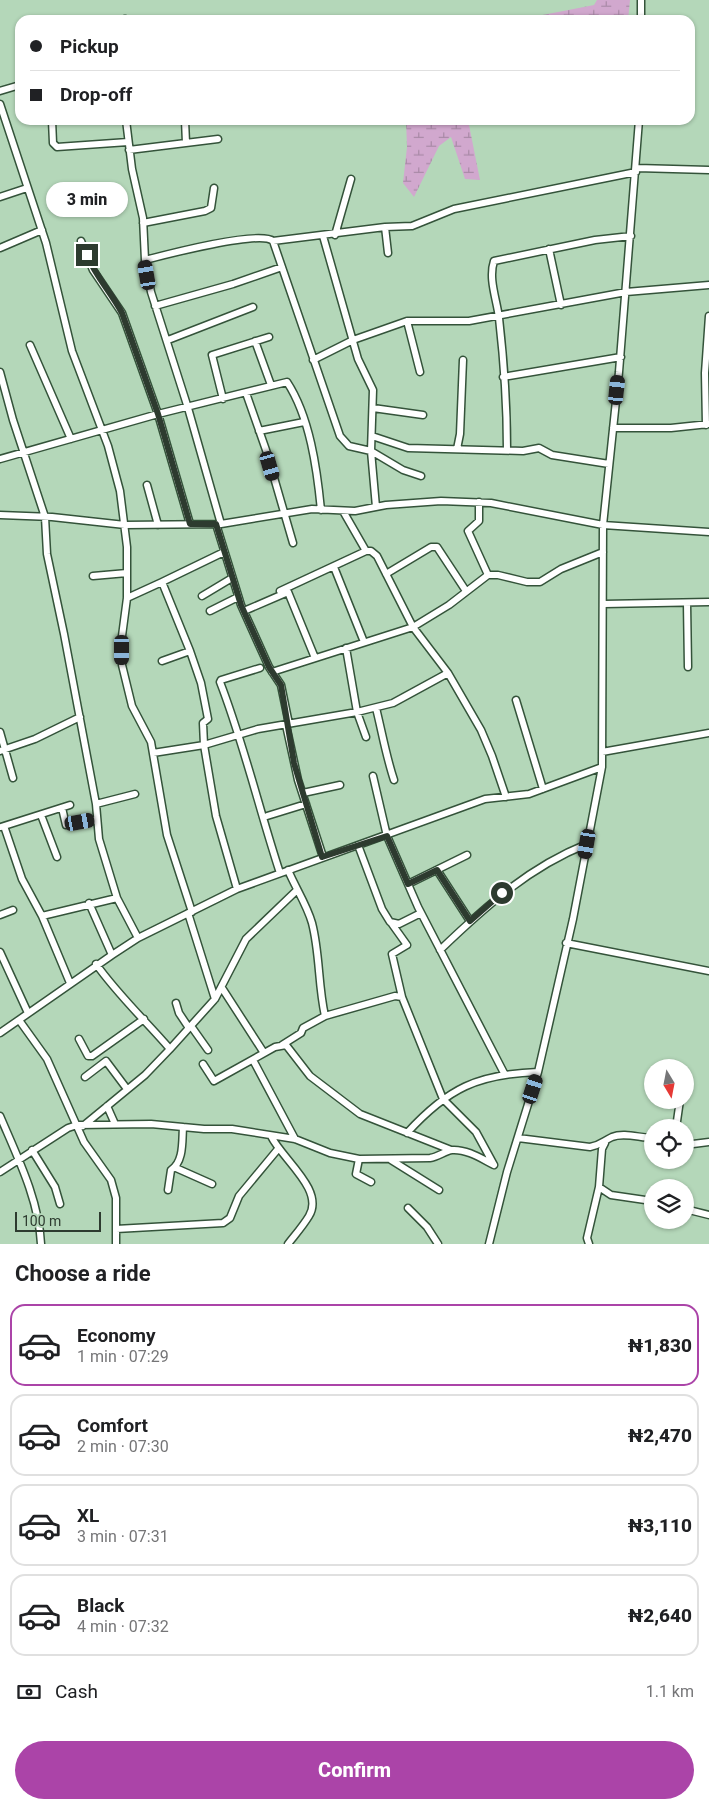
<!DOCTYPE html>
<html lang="en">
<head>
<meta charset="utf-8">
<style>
	:root { --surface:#fff; --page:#f2f2f2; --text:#202124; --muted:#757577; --line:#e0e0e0; --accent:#ab44a8 }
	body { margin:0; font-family:Roboto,sans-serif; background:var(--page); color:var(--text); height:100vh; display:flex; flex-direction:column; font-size:19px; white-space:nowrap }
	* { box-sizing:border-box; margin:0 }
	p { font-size:16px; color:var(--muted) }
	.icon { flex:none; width:28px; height:28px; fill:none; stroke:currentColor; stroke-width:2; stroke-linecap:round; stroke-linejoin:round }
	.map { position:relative; height:1244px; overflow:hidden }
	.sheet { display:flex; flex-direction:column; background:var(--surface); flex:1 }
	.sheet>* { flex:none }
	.top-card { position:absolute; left:15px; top:15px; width:680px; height:110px; border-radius:15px; box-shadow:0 1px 4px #0004; display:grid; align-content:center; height:110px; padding:0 15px; background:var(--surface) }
	.needle { width:32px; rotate:170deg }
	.tools { position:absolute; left:644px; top:1059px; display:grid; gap:10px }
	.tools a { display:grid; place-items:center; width:50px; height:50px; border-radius:50%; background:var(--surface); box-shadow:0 1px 4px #0004; font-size:25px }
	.scale { position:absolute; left:15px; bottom:12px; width:86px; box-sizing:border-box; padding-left:5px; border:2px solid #2d3b2f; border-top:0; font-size:14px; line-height:18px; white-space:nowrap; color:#2d3b2f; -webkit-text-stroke:4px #b4d7b9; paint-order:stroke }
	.end { position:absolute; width:22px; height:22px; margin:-11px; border:6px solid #2d3b2f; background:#fff; box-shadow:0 0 0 2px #fff }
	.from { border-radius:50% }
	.bubble { position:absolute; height:35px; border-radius:18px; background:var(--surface); box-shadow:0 1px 4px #0004; font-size:16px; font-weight:800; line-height:35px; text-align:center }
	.car { position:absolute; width:15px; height:30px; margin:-15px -8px; border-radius:6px; box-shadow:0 0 4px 1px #0007; background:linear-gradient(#222 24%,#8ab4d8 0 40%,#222 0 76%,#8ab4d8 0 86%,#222 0) }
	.top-card b { display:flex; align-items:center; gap:18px; height:48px; font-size:19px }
	.top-card b+b { border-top:1px solid var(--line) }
	.top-card i { width:12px; height:12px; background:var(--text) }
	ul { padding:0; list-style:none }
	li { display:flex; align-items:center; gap:15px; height:82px; margin:0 10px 8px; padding:0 5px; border:2px solid var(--line); border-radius:15px }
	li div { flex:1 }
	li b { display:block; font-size:19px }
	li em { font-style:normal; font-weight:800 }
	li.on { border-color:var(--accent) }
	li>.icon { width:45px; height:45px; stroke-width:1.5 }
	h2 { padding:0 15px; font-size:22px; line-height:60px }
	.pay { display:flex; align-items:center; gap:12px; height:55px; padding:0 15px; font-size:19px }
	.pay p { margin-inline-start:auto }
	.action { display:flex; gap:10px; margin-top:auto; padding:10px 15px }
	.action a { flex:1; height:58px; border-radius:30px; background:var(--accent); color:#fff; font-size:20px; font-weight:800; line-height:58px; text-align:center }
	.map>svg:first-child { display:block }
</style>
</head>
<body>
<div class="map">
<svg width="709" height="1244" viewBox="0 0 709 1244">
	<defs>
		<pattern id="wetland-marsh" width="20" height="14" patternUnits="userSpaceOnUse" patternTransform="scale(1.25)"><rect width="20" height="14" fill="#d1a8ce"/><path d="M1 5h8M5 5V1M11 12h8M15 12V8" fill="none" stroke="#aa8aa8"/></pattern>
	</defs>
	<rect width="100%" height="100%" fill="#b4d7b9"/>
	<path fill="url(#wetland-marsh)" d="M597,0H630L628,20H517L594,5Z
		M406,120H468L480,180L465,179L451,137L439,146L414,197L403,183L407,147Z"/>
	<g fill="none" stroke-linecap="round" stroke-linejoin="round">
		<g stroke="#34533a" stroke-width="9">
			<path id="minor" d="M125,20V19
				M641,20V0
				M0,91L20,85
				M0,104L46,243L72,351L108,446L120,491L127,547V598L122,636V665L132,706L151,742L167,835L192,912
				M52,120L53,143L57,147L128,142
				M126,120L132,169L143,218L145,260L151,292L188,408L221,524
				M185,120L186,143
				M129,150L218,139
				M637,168L709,170
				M0,197L27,188
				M143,223L205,211L211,208L214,188
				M385,227L388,253
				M335,235L351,179
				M323,236L358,359L373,390L371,451L403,470L421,476
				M81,241L93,270L122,313L158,414L190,524
				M273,241L385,227L412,226L454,209L636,172
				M0,248L42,230
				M549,249L561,305
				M145,260C164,255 260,230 273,241L340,436L349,446L371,451L376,507
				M155,306L233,284L282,267
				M407,321L420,372
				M168,340L253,307
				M255,341L271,385
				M30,345L71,439
				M313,360L353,340L407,321H469L626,292L709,285
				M0,372L13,420L45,517L47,554L64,634L96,804L99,839L117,898L138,938
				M503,377L621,357
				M246,393L266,450L293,543
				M223,399L212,355L269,337
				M373,408L423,415
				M706,425L705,373L709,316
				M613,428H671L709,424
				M259,431L304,422
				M372,436L408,448L523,451L539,448L552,455L609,464
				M457,449L460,434L463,360
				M507,449C507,405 504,362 499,318C497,300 488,279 494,261L595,240L631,236
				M0,459L158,414L287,382C310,417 317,469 321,510
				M147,485L158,525
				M479,502V521L468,531L488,575
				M343,511L366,551H371L377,556L413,627L448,673L481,730L492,756L506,797
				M0,515L52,517L125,525L221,524L312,509L355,511L386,505L441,501L491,503L603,525L709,532
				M216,524L241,605L269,667L281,685L289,724
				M334,567L364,642
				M386,574L431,547H437L466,591
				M93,576L127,573
				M280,591L366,551
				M202,596L232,578
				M127,598L162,582
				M687,603L688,667
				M604,604L709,602
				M210,611L238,597
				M244,611L288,592L315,658
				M346,648L357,712L366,737
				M162,661L190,651L162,582L224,552
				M260,668L221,680L220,682C244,744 259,809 280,873
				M272,672L413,627L449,605L488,575H498L527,582H540L561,569L603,552
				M516,700L543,789
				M376,708C382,732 386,756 394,780
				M286,725L298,780L323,857
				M0,732L13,778
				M0,751L35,739L80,717
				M602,752L709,733
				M153,753L204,745L203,723L208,719L201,683L190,651
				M373,776L387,836L418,907L504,1073
				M303,793L340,785
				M96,804L135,794
				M62,808L66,825L96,820
				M41,815L57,857
				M267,816L306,804
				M4,826L22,879L42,916L70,983
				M1,827L70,805
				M358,845L382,909L390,922L399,924L421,913
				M288,870C295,887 307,905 312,923C320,954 318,985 325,1016L395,996L402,997L443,1099L476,1132L494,1165
				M437,870L470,921
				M408,884L467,855
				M237,889L216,816L204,745L258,729L357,712L393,703L448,673
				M89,903L112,955
				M188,913L215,999
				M0,915L13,910
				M42,916L117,898
				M392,924L407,945L392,954L402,997
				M566,943L709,971
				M440,950C485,907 529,867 587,844
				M0,952L28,1013
				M96,964C118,995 145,1020 170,1049
				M222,988L264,1053
				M176,1003L179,1013L189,1028
				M19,1020L47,1059L84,1142L111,1180L116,1198V1244
				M191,1026L208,1050
				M0,1033L112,955L138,938L237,889L485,799L529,794L602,767
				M79,1039L88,1056H92L144,1019
				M282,1045L301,1033L303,1028L325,1016
				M253,1060L295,1139
				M203,1064L214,1081L275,1047L286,1045L310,1076L360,1114L451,1150
				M85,1077L106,1061L127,1089
				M107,1106L115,1124
				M0,1116C17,1156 39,1200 41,1244
				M83,1126L145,1075L170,1049L215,999L246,939L296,891
				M676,1128L680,1100
				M407,1133C448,1088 478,1074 538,1072
				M271,1136C282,1159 325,1190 309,1216C303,1226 295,1235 288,1244
				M518,1138L590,1147C601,1145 603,1141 612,1137C624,1132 640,1138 652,1138
				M605,1143L602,1149L599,1187L611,1195L652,1201
				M685,1145L709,1142
				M32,1150L55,1187L60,1204
				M359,1159L356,1174L371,1182
				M391,1160L439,1190
				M176,1168L212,1184
				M0,1172L68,1128L77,1125L151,1124L204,1129H232L295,1139L330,1153L359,1159L430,1158C438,1157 445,1151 452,1150C467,1149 482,1159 494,1165
				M168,1190L171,1170C184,1162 182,1141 183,1127
				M408,1208L427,1227L438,1244
				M685,1209L709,1215
				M116,1229L223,1223L230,1218L239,1196L278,1149
				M489,1244L507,1172L538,1072L573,919L602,767L603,525L619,372L639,120
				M589,1244L587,1238L599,1187"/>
		</g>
		<use href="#minor" stroke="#fff" stroke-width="6"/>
	</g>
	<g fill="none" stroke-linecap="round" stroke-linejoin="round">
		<path stroke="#2d3b2f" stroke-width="6" d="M87,255C96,277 111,292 122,313L158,414L190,524H216L241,605L269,667L281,685L294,763L322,857L387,836L408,884L437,870L470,921L502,893"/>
	</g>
</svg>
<div class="tools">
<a><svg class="needle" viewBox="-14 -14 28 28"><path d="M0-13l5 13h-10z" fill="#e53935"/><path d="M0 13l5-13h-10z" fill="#757577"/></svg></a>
<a><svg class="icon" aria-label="locate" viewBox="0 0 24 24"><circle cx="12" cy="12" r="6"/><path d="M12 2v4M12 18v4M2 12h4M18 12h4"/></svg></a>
<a><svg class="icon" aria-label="layers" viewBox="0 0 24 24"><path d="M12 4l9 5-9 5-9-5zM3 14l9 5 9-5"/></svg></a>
</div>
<div class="scale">100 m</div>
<i class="end from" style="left:502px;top:893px"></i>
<i class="end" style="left:87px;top:255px"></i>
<div class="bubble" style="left:46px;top:182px;width:82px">3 min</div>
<i class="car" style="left:147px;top:275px;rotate:350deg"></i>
<i class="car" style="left:617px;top:390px;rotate:6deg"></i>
<i class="car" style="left:270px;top:466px;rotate:164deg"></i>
<i class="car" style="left:122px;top:650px;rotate:180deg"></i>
<i class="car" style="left:80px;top:822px;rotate:80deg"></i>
<i class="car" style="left:587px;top:844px;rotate:190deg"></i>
<i class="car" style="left:533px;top:1089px;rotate:18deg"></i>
<div class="top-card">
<b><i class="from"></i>Pickup</b>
<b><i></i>Drop-off</b>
</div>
</div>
<section class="sheet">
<h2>Choose a ride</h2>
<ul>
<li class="on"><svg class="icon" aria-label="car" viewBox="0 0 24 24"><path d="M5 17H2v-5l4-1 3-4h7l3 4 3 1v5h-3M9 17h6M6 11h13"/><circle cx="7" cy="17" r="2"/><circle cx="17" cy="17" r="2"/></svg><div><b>Economy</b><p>1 min · 07:29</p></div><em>₦1,830</em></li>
<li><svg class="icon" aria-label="car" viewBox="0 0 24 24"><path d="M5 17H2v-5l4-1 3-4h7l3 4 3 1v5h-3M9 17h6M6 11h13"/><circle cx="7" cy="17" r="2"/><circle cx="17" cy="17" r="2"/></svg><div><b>Comfort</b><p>2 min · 07:30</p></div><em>₦2,470</em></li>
<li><svg class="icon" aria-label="car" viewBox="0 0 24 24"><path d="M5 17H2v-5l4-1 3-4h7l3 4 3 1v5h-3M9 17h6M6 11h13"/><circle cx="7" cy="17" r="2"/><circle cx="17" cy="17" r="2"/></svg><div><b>XL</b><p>3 min · 07:31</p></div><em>₦3,110</em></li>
<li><svg class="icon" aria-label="car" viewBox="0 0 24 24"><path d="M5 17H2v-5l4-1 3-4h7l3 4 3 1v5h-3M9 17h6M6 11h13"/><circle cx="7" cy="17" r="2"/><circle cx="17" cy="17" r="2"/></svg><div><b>Black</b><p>4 min · 07:32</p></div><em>₦2,640</em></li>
</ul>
<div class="pay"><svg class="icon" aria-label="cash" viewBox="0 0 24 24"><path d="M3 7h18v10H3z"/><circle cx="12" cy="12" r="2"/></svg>Cash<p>1.1 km</p></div>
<div class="action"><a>Confirm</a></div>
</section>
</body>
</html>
